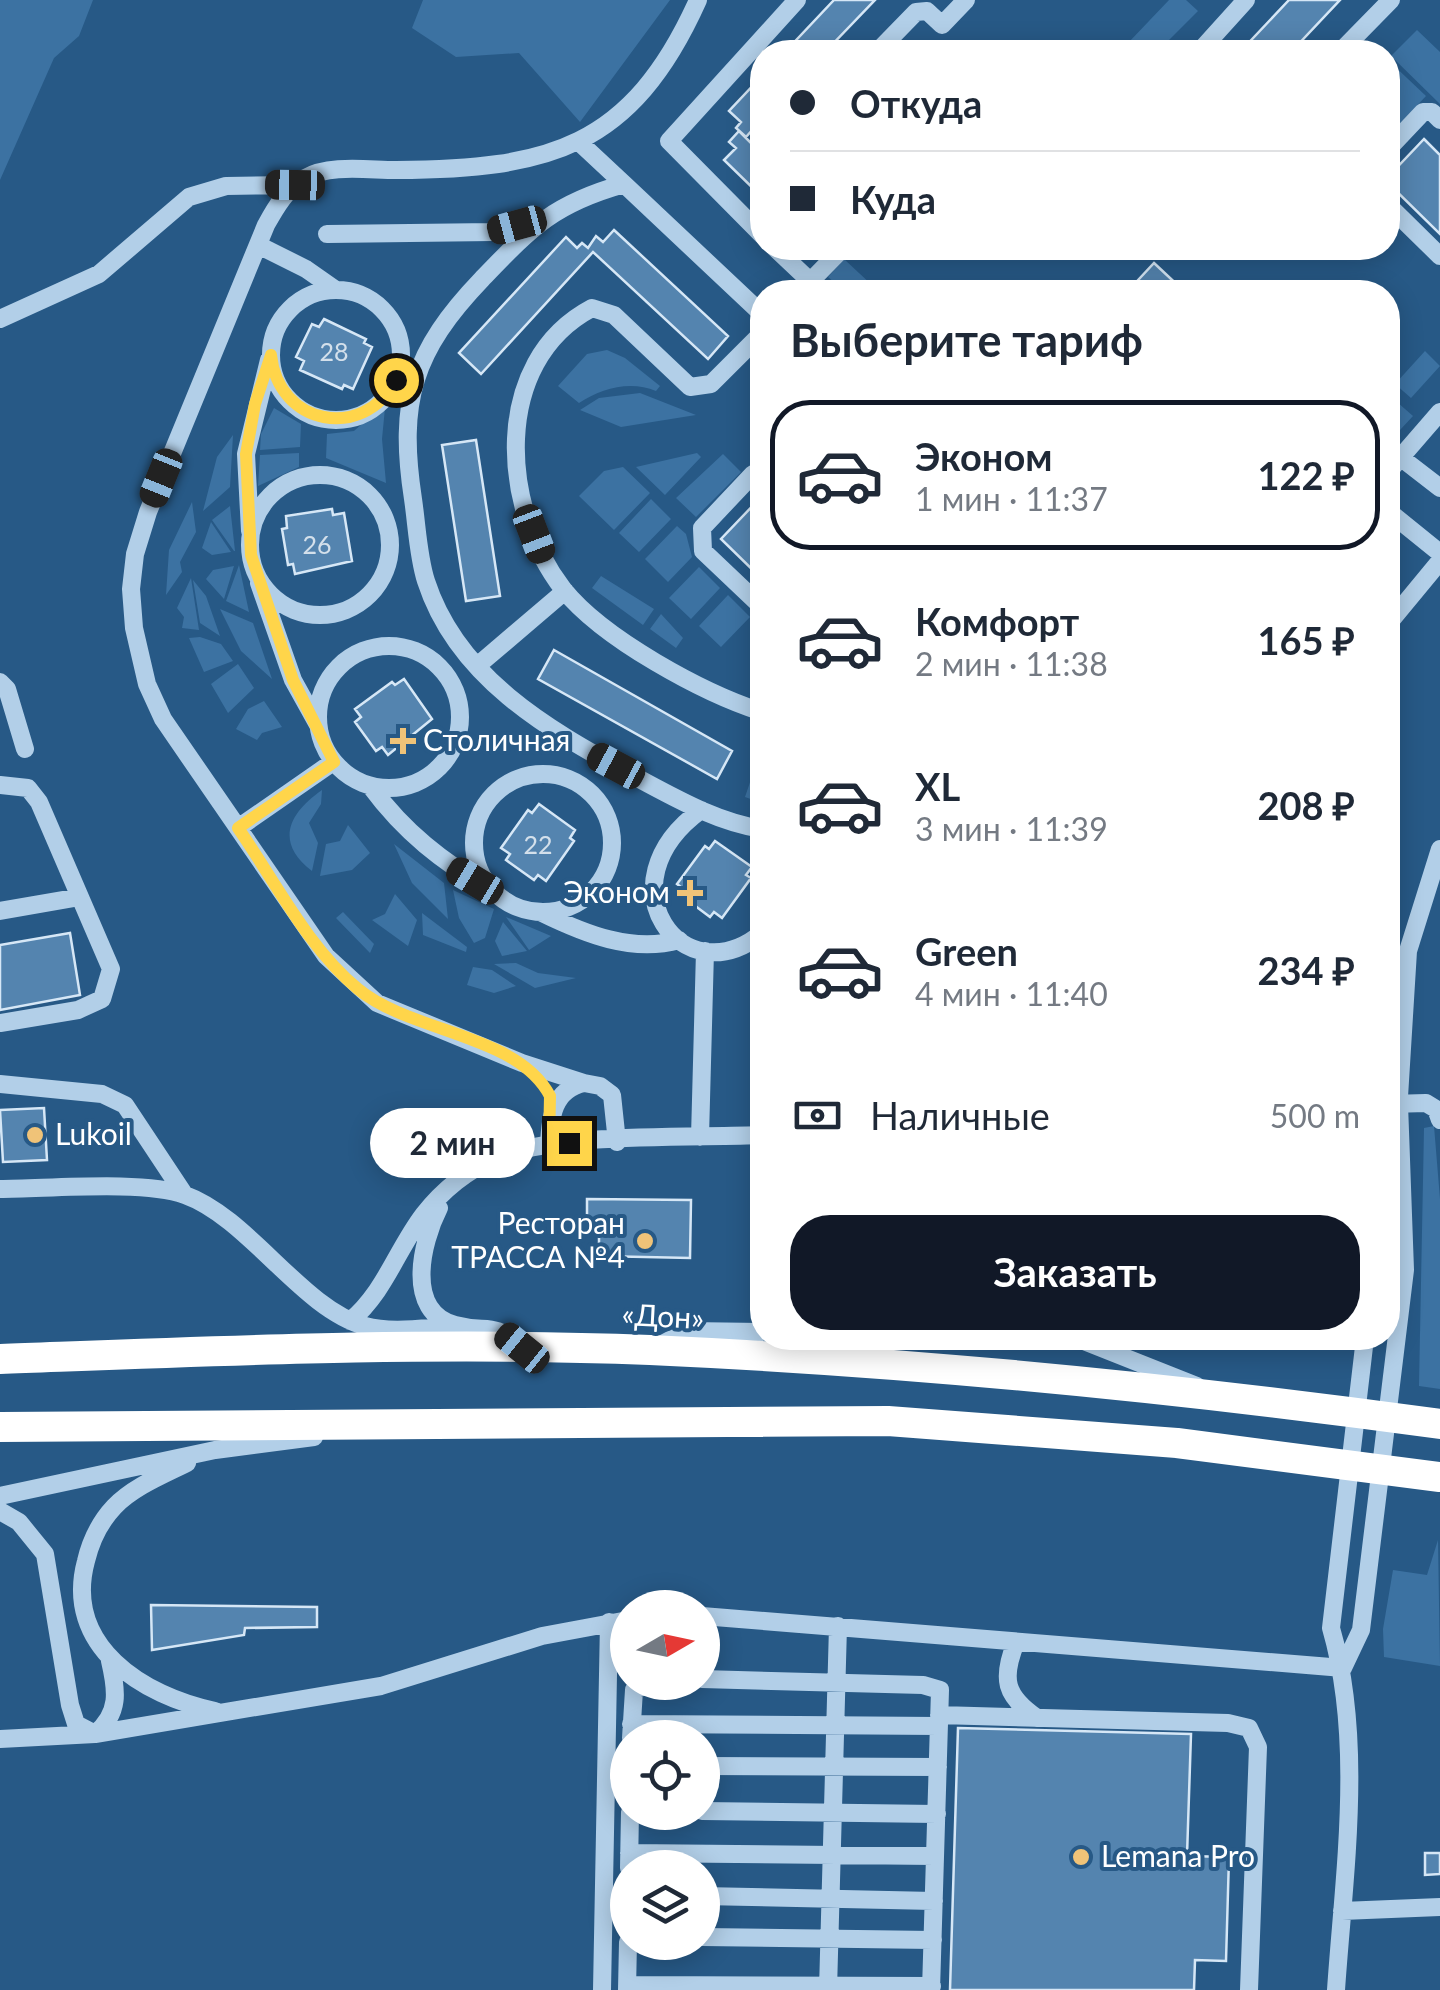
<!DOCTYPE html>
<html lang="ru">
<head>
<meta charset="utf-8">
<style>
	:root { --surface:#fff; --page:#f2f2f3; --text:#1f2937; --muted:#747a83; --line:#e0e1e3; --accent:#111827 }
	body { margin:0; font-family:Lato,sans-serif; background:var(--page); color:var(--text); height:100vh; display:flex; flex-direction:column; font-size:38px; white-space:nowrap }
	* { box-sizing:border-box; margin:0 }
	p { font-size:32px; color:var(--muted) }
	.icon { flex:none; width:55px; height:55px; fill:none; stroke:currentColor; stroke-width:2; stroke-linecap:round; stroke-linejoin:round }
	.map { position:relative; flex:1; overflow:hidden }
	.details { position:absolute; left:750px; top:280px; width:650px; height:1070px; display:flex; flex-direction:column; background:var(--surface); border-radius:40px; box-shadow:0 5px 25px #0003 }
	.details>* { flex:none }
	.hud { position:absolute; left:750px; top:40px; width:650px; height:220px; border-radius:40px; box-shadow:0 5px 25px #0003; display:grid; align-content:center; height:220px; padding:0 40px; background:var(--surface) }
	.needle { width:65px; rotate:81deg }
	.controls { position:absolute; left:610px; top:1590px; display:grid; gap:20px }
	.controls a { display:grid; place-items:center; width:110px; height:110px; border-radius:50%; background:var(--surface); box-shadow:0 5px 25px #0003; font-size:50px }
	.end { position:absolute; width:45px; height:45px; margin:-22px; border:12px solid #ffd54a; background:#111; box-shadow:0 0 0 5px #111 }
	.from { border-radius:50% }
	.bubble { position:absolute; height:70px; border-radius:35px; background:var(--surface); box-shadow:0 5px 25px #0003; font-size:32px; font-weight:700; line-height:70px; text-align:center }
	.car { position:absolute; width:30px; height:60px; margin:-30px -15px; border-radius:12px; box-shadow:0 0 8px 2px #0007; background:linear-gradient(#222 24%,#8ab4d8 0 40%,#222 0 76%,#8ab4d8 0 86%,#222 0) }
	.hud b { display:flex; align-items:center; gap:35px; height:95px; font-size:38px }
	.hud b+b { border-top:2px solid var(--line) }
	.hud i { width:25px; height:25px; background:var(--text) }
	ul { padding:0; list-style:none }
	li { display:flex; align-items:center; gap:30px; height:150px; margin:0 20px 15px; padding:0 20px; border:5px solid transparent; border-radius:40px }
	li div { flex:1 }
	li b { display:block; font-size:38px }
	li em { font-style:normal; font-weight:700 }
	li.on { border-color:var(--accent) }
	li>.icon { width:90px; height:90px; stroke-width:1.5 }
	h2 { padding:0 40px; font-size:45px; line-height:120px }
	.pay { display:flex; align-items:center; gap:25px; height:110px; padding:0 40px; font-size:38px }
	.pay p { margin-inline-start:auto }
	.cta { display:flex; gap:20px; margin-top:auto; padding:20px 40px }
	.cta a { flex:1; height:115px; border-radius:40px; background:var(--accent); color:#fff; font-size:40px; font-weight:700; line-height:115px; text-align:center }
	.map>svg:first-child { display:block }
</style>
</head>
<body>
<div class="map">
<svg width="1440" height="1990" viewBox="0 0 1440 1990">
	<rect width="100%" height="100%" fill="#275986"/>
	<path fill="#3c72a2" d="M0,0H93L79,36L54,58L0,180Z
		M423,0H670L580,122L519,53L456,57L412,28Z
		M1169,0H1186L1198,11L1157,52H1140L1129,42Z
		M1417,30L1440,52V104L1391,56Z
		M1388,60L1426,96L1388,136Z
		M844,259L874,287L868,292H845L828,277Z
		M607,350L625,358L660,386L656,391C631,380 601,388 579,403L558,386L587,354Z
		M1425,351L1440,366L1411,398L1395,384Z
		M640,393L696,415L621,427L580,410L599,398Z
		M1397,402L1413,416L1388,443V412Z
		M381,407L385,408L382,439L386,483L326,458L327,434L354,431Z
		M274,408L301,424L300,447L260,450L261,434Z
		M233,435L230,487L203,511L217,457Z
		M299,453V467L258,486L260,455Z
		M697,453L701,457L665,495L636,467Z
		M723,454L741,472L696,517L676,498Z
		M623,467L650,493L614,530L579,496L604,471Z
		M651,499L671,519L639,552L619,533Z
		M192,502L196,532L180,562L182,572L166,595L169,550Z
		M230,506L235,551H234L212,520Z
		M211,522L231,552L212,555L202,548Z
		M677,526L686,534L692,557L668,582L645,559Z
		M239,565L249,612L226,601Z
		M234,566L224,599L206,579L213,570Z
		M699,567L720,588L691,619L669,598Z
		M601,576L654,609L643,625L592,588Z
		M191,578L199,630L182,628L184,617L177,608Z
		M193,580L206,596L220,636L200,623Z
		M728,595L750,617L721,647L699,626Z
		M220,609L253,623L272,679L241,651Z
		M661,614L683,638L676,648L650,629Z
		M200,637L221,644L233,661L204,672L189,638Z
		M238,664L254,688L228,713L211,684Z
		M264,701L282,727L262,733L257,740L236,729L248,709Z
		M762,747V803L745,797Z
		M322,790L321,804L309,823L318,843L312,871C274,842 289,813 322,790Z
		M348,825L370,853L352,870L320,876L326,844L340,841Z
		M394,844L444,883L448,919L412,883Z
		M453,890L494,909L485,938L474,943L459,918Z
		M395,894L417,920L408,946L372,920L385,914Z
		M343,912L374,944L370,953L336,918Z
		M422,913L467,947L466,952L423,935Z
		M506,917L551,936L529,950Z
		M503,922L527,951L502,956L495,941Z
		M516,963L538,973L576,978L535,988L494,964Z
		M473,967L492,970L516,986L494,993L467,985Z
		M1434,1126L1440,1199V1389L1419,1386L1424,1128Z
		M1438,1540L1440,1666L1384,1657L1383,1629L1393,1570L1427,1575Z"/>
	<path fill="#5484af" stroke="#d6e7f6" stroke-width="2.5" d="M834,0H875L825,52H785Z
		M1289,0H1340L1291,52H1240Z
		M762,76V119L746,137L736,128L741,122L729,111Z
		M739,131L762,154V197L724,160L736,148L729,142Z
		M1424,139L1440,155V234L1388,183V177Z
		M614,230L728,336L708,359L593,252L481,374L459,353L566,237L577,248L582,243L588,248L596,236L603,242Z
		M1154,263L1185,292H1127Z
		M324,319L366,339L364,343L372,347L353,389L344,385L342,389L300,370L304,361L296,357L312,324L319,327Z
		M476,440L500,596L466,601L442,445Z
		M762,496V579L721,539Z
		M332,509L333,515L344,513L352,561L295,574L293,564L288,565L282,529L287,528L286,516Z
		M554,650L732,751L717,779L538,679Z
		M404,679L432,719L388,755L382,747L376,751L355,722L361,717L355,709L392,682L395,685Z
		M539,804L575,830L570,838L574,841L546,881L538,875L534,880L506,860L510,854L501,848L528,810L532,813Z
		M715,841L752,867L746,875L751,878L722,918L714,912L710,917L682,896L686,891L677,884L705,846L709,849Z
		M70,933L80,995L0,1010V945Z
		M44,1108L47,1160L3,1162L0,1110Z
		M587,1199L691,1200L690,1258L599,1256V1226H587Z
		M151,1605L317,1607V1627L245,1628L244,1635L152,1650Z
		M958,1728L1191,1734L1187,1856L1229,1857L1226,1961L1195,1960L1194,1990H950Z
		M1425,1853H1440V1874L1425,1875Z"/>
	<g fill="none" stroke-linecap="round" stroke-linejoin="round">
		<path stroke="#b2cfe8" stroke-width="18" d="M877,52L916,12L927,11L942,25L966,0
			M1199,52L1246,0
			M1340,52L1391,0
			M579,142L624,184
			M1388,149L1423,112H1432L1440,120
			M1388,205L1440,256
			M327,234L493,232L541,219
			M762,235L669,141L797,0
			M258,245L306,269L336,290
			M775,248L811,282
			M271 355a65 65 0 1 1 130 0a65 65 0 1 1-130 0Z
			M800,292L843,248
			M762,314L624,184C553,204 532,227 482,279C413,351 398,401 413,499C417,526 418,556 426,581C457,677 547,729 630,774C672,796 715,822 762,829
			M0,319L99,274L189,197L226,186L295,185
			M762,333L711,384L690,387L614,315L592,308C490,362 501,509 563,589C603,639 703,693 762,712
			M1400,457L1440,488
			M1388,472L1440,412
			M762,474H753L702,528L703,551L762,607
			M250 545a70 70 0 1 1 140 0a70 70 0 1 1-140 0Z
			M1388,511L1440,553
			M250,531L246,454L269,360
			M259,583L293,680L318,725
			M1388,624L1440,561
			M318 717a71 71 0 1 1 142 0a71 71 0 1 1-142 0Z
			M477,666L565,591
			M0,682L7,689L25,749
			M474 843a69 69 0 1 1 138 0a69 69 0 1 1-138 0Z
			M0,785L28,788L39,802L111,969L102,999L78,1010L0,1023
			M371,787C405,833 442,861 490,890
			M701,810C599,884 683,998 762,933
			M238,828L333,762
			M0,911L80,897
			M542,913C585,934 632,953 679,940
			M584,1083L600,1086L612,1095L617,1142
			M0,1084L102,1094L125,1105L184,1194
			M1390,1104L1426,1103L1436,1109L1440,1120
			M1398,1113L1408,951L1440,849
			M700,1137L705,951
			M549,1146C550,1117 553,1090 584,1083L522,1063L377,1003L326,956L163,719L147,684L134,628L131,589L135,554L148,512L266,225C276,207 287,188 305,178C329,164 368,170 396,170C548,169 631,149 698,0
			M0,1189C48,1189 143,1180 185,1195C249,1218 302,1309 365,1326C393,1334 429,1327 458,1326
			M1388,1195L1394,1144
			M439,1208C421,1243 405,1312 455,1325C489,1334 489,1320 521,1346
			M350,1321C385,1292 397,1249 424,1214C442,1191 468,1169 496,1158C558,1132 692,1138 762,1135
			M1076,1338L1197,1386
			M657,1347L687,1331L762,1332
			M187,1463C163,1475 133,1487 114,1507C99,1523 91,1540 86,1561C63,1646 143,1696 215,1711
			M0,1496L215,1450L314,1437
			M0,1511L19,1522L45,1554L70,1705L76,1724L95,1734L381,1686L542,1636L628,1620
			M702,1616L1343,1668
			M1016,1642C1001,1679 1005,1696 1037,1718
			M1343,1668L1361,1630L1405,1270L1399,1104
			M702,1679L923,1685L940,1690L931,1990
			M939,1715L1228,1723L1249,1728L1258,1747L1249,1990
			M631,1724L939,1726
			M631,1738L634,1690L655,1682
			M0,1739L95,1734C120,1713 117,1691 110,1661
			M702,1766L938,1767
			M702,1811L937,1814
			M629,1853L935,1856
			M629,1868L630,1812
			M702,1896L934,1901
			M1342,1911L1440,1907
			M702,1937L933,1940
			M627,1985L932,1986
			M602,1990L609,1622
			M627,1990L628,1942
			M828,1990L838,1626
			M1336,1990C1344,1873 1364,1742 1331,1628L1365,1338"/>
		<path stroke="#fff" stroke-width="30" d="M0,1359C216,1351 434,1341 650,1350C915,1362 1178,1388 1440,1424
			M0,1427L888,1421L1177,1443L1440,1477"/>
	</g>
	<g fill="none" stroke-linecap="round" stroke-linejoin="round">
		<path stroke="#ffd54a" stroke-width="12" d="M396,380C363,442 278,425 271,355L255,404L246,454L251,555L293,680L334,762L238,828C275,881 308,948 358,989C411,1033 518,1034 550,1096L549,1146L569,1143"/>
	</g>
	<g fill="#f0c378" stroke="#275986" stroke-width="4">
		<path d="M398 726h10v10h10v10h-10v10h-10v-10h-10v-10h10z"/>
		<path d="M685 878h10v10h10v10h-10v10h-10v-10h-10v-10h10z"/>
		<circle cx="35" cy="1135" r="10"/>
		<circle cx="645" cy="1241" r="10"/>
		<circle cx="1081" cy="1857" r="10"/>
	</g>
	<g text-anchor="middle" stroke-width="8" stroke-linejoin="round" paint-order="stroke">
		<g font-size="25" fill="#d4e0eb">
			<text x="334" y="361">28</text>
			<text x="317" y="554">26</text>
			<text x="538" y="854">22</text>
		</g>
		<g font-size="30" fill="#fff" stroke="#275986" text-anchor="start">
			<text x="423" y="751">Столичная</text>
			<text x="670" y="903" text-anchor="end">Эконом</text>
			<text x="55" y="1145">Lukoil</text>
			<text x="625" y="1234" text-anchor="end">Ресторан<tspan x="625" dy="34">ТРАССА №4</tspan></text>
			<text x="1101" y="1867">Lemana Pro</text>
		</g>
		<g font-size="30" fill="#fff" stroke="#275986">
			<text transform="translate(663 1317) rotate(3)" y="10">«Дон»</text>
		</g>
	</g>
</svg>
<div class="controls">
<a><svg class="needle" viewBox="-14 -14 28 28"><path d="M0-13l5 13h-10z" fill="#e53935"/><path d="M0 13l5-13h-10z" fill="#747a83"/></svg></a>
<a><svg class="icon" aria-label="locate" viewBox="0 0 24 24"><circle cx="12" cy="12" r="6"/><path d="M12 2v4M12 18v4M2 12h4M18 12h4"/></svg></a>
<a><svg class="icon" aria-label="layers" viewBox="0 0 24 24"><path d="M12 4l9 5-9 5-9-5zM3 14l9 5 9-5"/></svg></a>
</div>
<i class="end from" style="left:396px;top:380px"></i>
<i class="end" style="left:569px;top:1143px"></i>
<div class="bubble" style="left:370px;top:1108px;width:165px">2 мин</div>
<i class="car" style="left:295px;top:185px;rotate:271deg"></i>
<i class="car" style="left:517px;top:225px;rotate:255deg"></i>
<i class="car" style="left:161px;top:478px;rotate:202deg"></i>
<i class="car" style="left:534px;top:534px;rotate:159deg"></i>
<i class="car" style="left:616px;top:766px;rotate:298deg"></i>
<i class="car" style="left:475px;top:881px;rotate:301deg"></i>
<i class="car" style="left:522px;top:1348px;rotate:309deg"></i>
<div class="hud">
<b><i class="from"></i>Откуда</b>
<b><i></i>Куда</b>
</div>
<section class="details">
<h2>Выберите тариф</h2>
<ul>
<li class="on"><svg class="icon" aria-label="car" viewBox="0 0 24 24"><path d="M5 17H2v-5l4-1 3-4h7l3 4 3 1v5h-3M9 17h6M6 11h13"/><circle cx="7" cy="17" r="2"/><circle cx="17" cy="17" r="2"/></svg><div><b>Эконом</b><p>1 мин · 11:37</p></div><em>122 ₽</em></li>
<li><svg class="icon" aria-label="car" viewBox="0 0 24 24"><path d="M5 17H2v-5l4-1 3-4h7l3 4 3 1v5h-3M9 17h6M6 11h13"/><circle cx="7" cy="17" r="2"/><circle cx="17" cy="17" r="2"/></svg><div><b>Комфорт</b><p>2 мин · 11:38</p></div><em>165 ₽</em></li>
<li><svg class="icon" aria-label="car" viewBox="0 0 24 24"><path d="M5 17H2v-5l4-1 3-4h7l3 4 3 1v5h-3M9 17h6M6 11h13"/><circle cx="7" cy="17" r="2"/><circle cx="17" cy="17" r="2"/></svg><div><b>XL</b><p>3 мин · 11:39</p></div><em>208 ₽</em></li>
<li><svg class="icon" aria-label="car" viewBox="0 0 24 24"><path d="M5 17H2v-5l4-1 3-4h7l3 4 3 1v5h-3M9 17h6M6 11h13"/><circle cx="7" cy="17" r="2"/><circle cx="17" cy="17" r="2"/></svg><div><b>Green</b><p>4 мин · 11:40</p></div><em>234 ₽</em></li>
</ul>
<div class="pay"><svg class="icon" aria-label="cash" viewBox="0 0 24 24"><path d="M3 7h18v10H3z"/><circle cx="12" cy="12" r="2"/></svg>Наличные<p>500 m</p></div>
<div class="cta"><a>Заказать</a></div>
</section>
</div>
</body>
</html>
